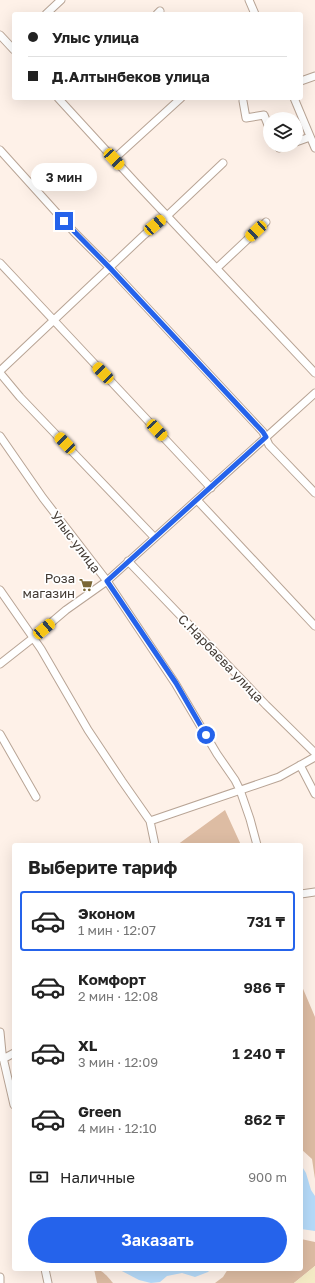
<!DOCTYPE html>
<html lang="ru">
<head>
<meta charset="utf-8">
<style>
	:root { --surface:#fff; --page:#f2f2f2; --text:#222; --muted:#767676; --line:#e0e0e0; --accent:#2563eb }
	body { margin:0; font-family:"Golos Text",sans-serif; background:var(--page); color:var(--text); height:100vh; display:flex; flex-direction:column; font-size:15px; white-space:nowrap }
	* { box-sizing:border-box; margin:0 }
	p { font-size:13px; color:var(--muted) }
	.icon { flex:none; width:22px; height:22px; fill:none; stroke:currentColor; stroke-width:2; stroke-linecap:round; stroke-linejoin:round }
	.map { position:relative; flex:1; overflow:hidden }
	.sheet { position:absolute; left:12px; top:843px; width:291px; height:428px; display:flex; flex-direction:column; background:var(--surface); border-radius:4px; box-shadow:0 4px 16px #0002 }
	.sheet>* { flex:none }
	.hud { position:absolute; left:12px; top:12px; width:291px; height:88px; border-radius:4px; box-shadow:0 4px 16px #0002; display:grid; align-content:center; height:88px; padding:0 16px; background:var(--surface) }
	.buttons { position:absolute; left:263px; top:112px; display:grid; gap:8px }
	.buttons a { display:grid; place-items:center; width:40px; height:40px; border-radius:50%; background:var(--surface); box-shadow:0 4px 16px #0002; font-size:20px }
	.end { position:absolute; width:18px; height:18px; margin:-9px; border:5px solid #2563eb; background:#fff; box-shadow:0 0 0 2px #fff }
	.from { border-radius:50% }
	.bubble { position:absolute; height:28px; border-radius:14px; background:var(--surface); box-shadow:0 4px 16px #0002; font-size:13px; font-weight:600; line-height:28px; text-align:center }
	.car { position:absolute; width:12px; height:24px; margin:-12px -6px; border-radius:5px; box-shadow:0 0 3px 1px #0007; background:linear-gradient(#f5c518 24%,#345 0 40%,#f5c518 0 76%,#345 0 86%,#f5c518 0) }
	.hud b { display:flex; align-items:center; gap:14px; height:38px; font-size:15px }
	.hud b+b { border-top:1px solid var(--line) }
	.hud i { width:10px; height:10px; background:var(--text) }
	ul { padding:0; list-style:none }
	li { display:flex; align-items:center; gap:12px; height:60px; margin:0 8px 6px; padding:0 8px; border:2px solid transparent; border-radius:4px }
	li div { flex:1 }
	li b { display:block; font-size:15px }
	li em { font-style:normal; font-weight:600 }
	li.active { border-color:var(--accent) }
	li>.icon { width:36px; height:36px; stroke-width:1.5 }
	h2 { padding:0 16px; font-size:18px; line-height:48px }
	.pay { display:flex; align-items:center; gap:10px; height:44px; padding:0 16px; font-size:15px }
	.pay p { margin-inline-start:auto }
	.button { display:flex; gap:8px; margin-top:auto; padding:8px 16px }
	.button a { flex:1; height:46px; border-radius:24px; background:var(--accent); color:#fff; font-size:16px; font-weight:600; line-height:46px; text-align:center }
	.map>svg:first-child { display:block }
</style>
</head>
<body>
<div class="map">
<svg width="315" height="1283" viewBox="0 0 315 1283">
	<rect width="100%" height="100%" fill="#fef1e8"/>
	<path fill="#ddbca3" d="M225,810L241,845H177Z
		M301,984L315,1017V1179L312,1159L301,1149Z
		M301,1239L315,1242V1266L294,1283H215L223,1277L228,1269H301Z
		M94,1269C102,1269 108,1277 113,1283H97Z"/>
	<path fill="#f4ebc5" d="M315,1266V1283H294Z"/>
	<path fill="#b6dbfa" d="M301,1165L306,1173L311,1190L315,1196V1231L301,1229Z
		M118,1269H211L208,1272L195,1277L182,1273L167,1276L160,1282L151,1283L139,1280Z"/>
	<g fill="none" stroke-linecap="round" stroke-linejoin="round">
		<g stroke="#b8a495" stroke-width="9">
			<path id="minor" d="M249,0L255,14
				M46,14L61,0
				M157,14L160,11
				M0,35L14,50
				M301,81L315,76
				M58,98L136,183L315,373
				M294,98L315,148
				M243,101L246,118L264,115L270,130
				M296,142L310,137
				M277,145L279,148L289,145
				M0,150L74,232L110,268L263,432L269,445L315,493
				M114,159L181,98
				M0,263L211,488
				M217,268L266,222
				M0,371L144,235L167,216L223,163
				M0,373L20,397L154,537
				M0,436L43,498L107,581L175,683L217,754L235,780L240,790L250,819L257,845
				M197,500L315,626
				M128,561L266,705L315,753
				M0,590L41,649L88,730L122,781L150,821
				M0,664L33,638L66,610L107,581L315,393
				M0,734L36,797
				M300,765L315,794
				M155,845L150,821L279,777L315,757
				M301,894L315,892
				M0,1032L2,1053L14,1105
				M3,1059L14,1053
				M45,1269L48,1283
				M0,1277V1283"/>
		</g>
		<use href="#minor" stroke="#fff" stroke-width="7"/>
	</g>
	<g fill="none" stroke-linecap="round" stroke-linejoin="round">
		<path stroke="#2563eb" stroke-width="5" d="M64,221L110,268L263,432L266,437L107,581L176,683L206,735"/>
	</g>
	<defs>
		<g id="supermarket-bare" transform="scale(1.08)"><path d="M-6-5.5h2.5l.6 2H6L4.5 2H-2.5L-4.4-4H-6ZM-1.5 3.2a1.3 1.3 0 1 0 .1 0ZM3 3.2a1.3 1.3 0 1 0 .1 0Z" fill="#796635" stroke="#fff" stroke-width="2.5" paint-order="stroke"/></g>
	</defs>
	<g fill-rule="evenodd">
		<use href="#supermarket-bare" x="86" y="585"/>
	</g>
	<g text-anchor="middle" stroke-width="3.5" stroke-linejoin="round" paint-order="stroke">
		<g font-size="13" fill="#423a33" stroke="#fff">
			<text transform="translate(76 542) rotate(53)" y="5">Улыс улица</text>
			<text transform="translate(221 658) rotate(46)" y="5">С.Нарбаева улица</text>
		</g>
		<g font-size="13" fill="#423a33" stroke="#fff" text-anchor="end">
			<text x="75" y="583">Роза<tspan x="75" dy="15">магазин</tspan></text>
		</g>
	</g>
</svg>
<div class="buttons">
<a><svg class="icon" aria-label="layers" viewBox="0 0 24 24"><path d="M12 4l9 5-9 5-9-5zM3 14l9 5 9-5"/></svg></a>
</div>
<i class="end from" style="left:206px;top:735px"></i>
<i class="end" style="left:64px;top:221px"></i>
<div class="bubble" style="left:31px;top:163px;width:66px">3 мин</div>
<i class="car" style="left:114px;top:159px;rotate:137deg"></i>
<i class="car" style="left:155px;top:225px;rotate:50deg"></i>
<i class="car" style="left:256px;top:231px;rotate:227deg"></i>
<i class="car" style="left:103px;top:373px;rotate:316deg"></i>
<i class="car" style="left:157px;top:430px;rotate:137deg"></i>
<i class="car" style="left:65px;top:443px;rotate:316deg"></i>
<i class="car" style="left:44px;top:629px;rotate:50deg"></i>
<div class="hud">
<b><i class="from"></i>Улыс улица</b>
<b><i></i>Д.Алтынбеков улица</b>
</div>
<section class="sheet">
<h2>Выберите тариф</h2>
<ul>
<li class="active"><svg class="icon" aria-label="car" viewBox="0 0 24 24"><path d="M5 17H2v-5l4-1 3-4h7l3 4 3 1v5h-3M9 17h6M6 11h13"/><circle cx="7" cy="17" r="2"/><circle cx="17" cy="17" r="2"/></svg><div><b>Эконом</b><p>1 мин · 12:07</p></div><em>731 ₸</em></li>
<li><svg class="icon" aria-label="car" viewBox="0 0 24 24"><path d="M5 17H2v-5l4-1 3-4h7l3 4 3 1v5h-3M9 17h6M6 11h13"/><circle cx="7" cy="17" r="2"/><circle cx="17" cy="17" r="2"/></svg><div><b>Комфорт</b><p>2 мин · 12:08</p></div><em>986 ₸</em></li>
<li><svg class="icon" aria-label="car" viewBox="0 0 24 24"><path d="M5 17H2v-5l4-1 3-4h7l3 4 3 1v5h-3M9 17h6M6 11h13"/><circle cx="7" cy="17" r="2"/><circle cx="17" cy="17" r="2"/></svg><div><b>XL</b><p>3 мин · 12:09</p></div><em>1 240 ₸</em></li>
<li><svg class="icon" aria-label="car" viewBox="0 0 24 24"><path d="M5 17H2v-5l4-1 3-4h7l3 4 3 1v5h-3M9 17h6M6 11h13"/><circle cx="7" cy="17" r="2"/><circle cx="17" cy="17" r="2"/></svg><div><b>Green</b><p>4 мин · 12:10</p></div><em>862 ₸</em></li>
</ul>
<div class="pay"><svg class="icon" aria-label="cash" viewBox="0 0 24 24"><path d="M3 7h18v10H3z"/><circle cx="12" cy="12" r="2"/></svg>Наличные<p>900 m</p></div>
<div class="button"><a>Заказать</a></div>
</section>
</div>
</body>
</html>
